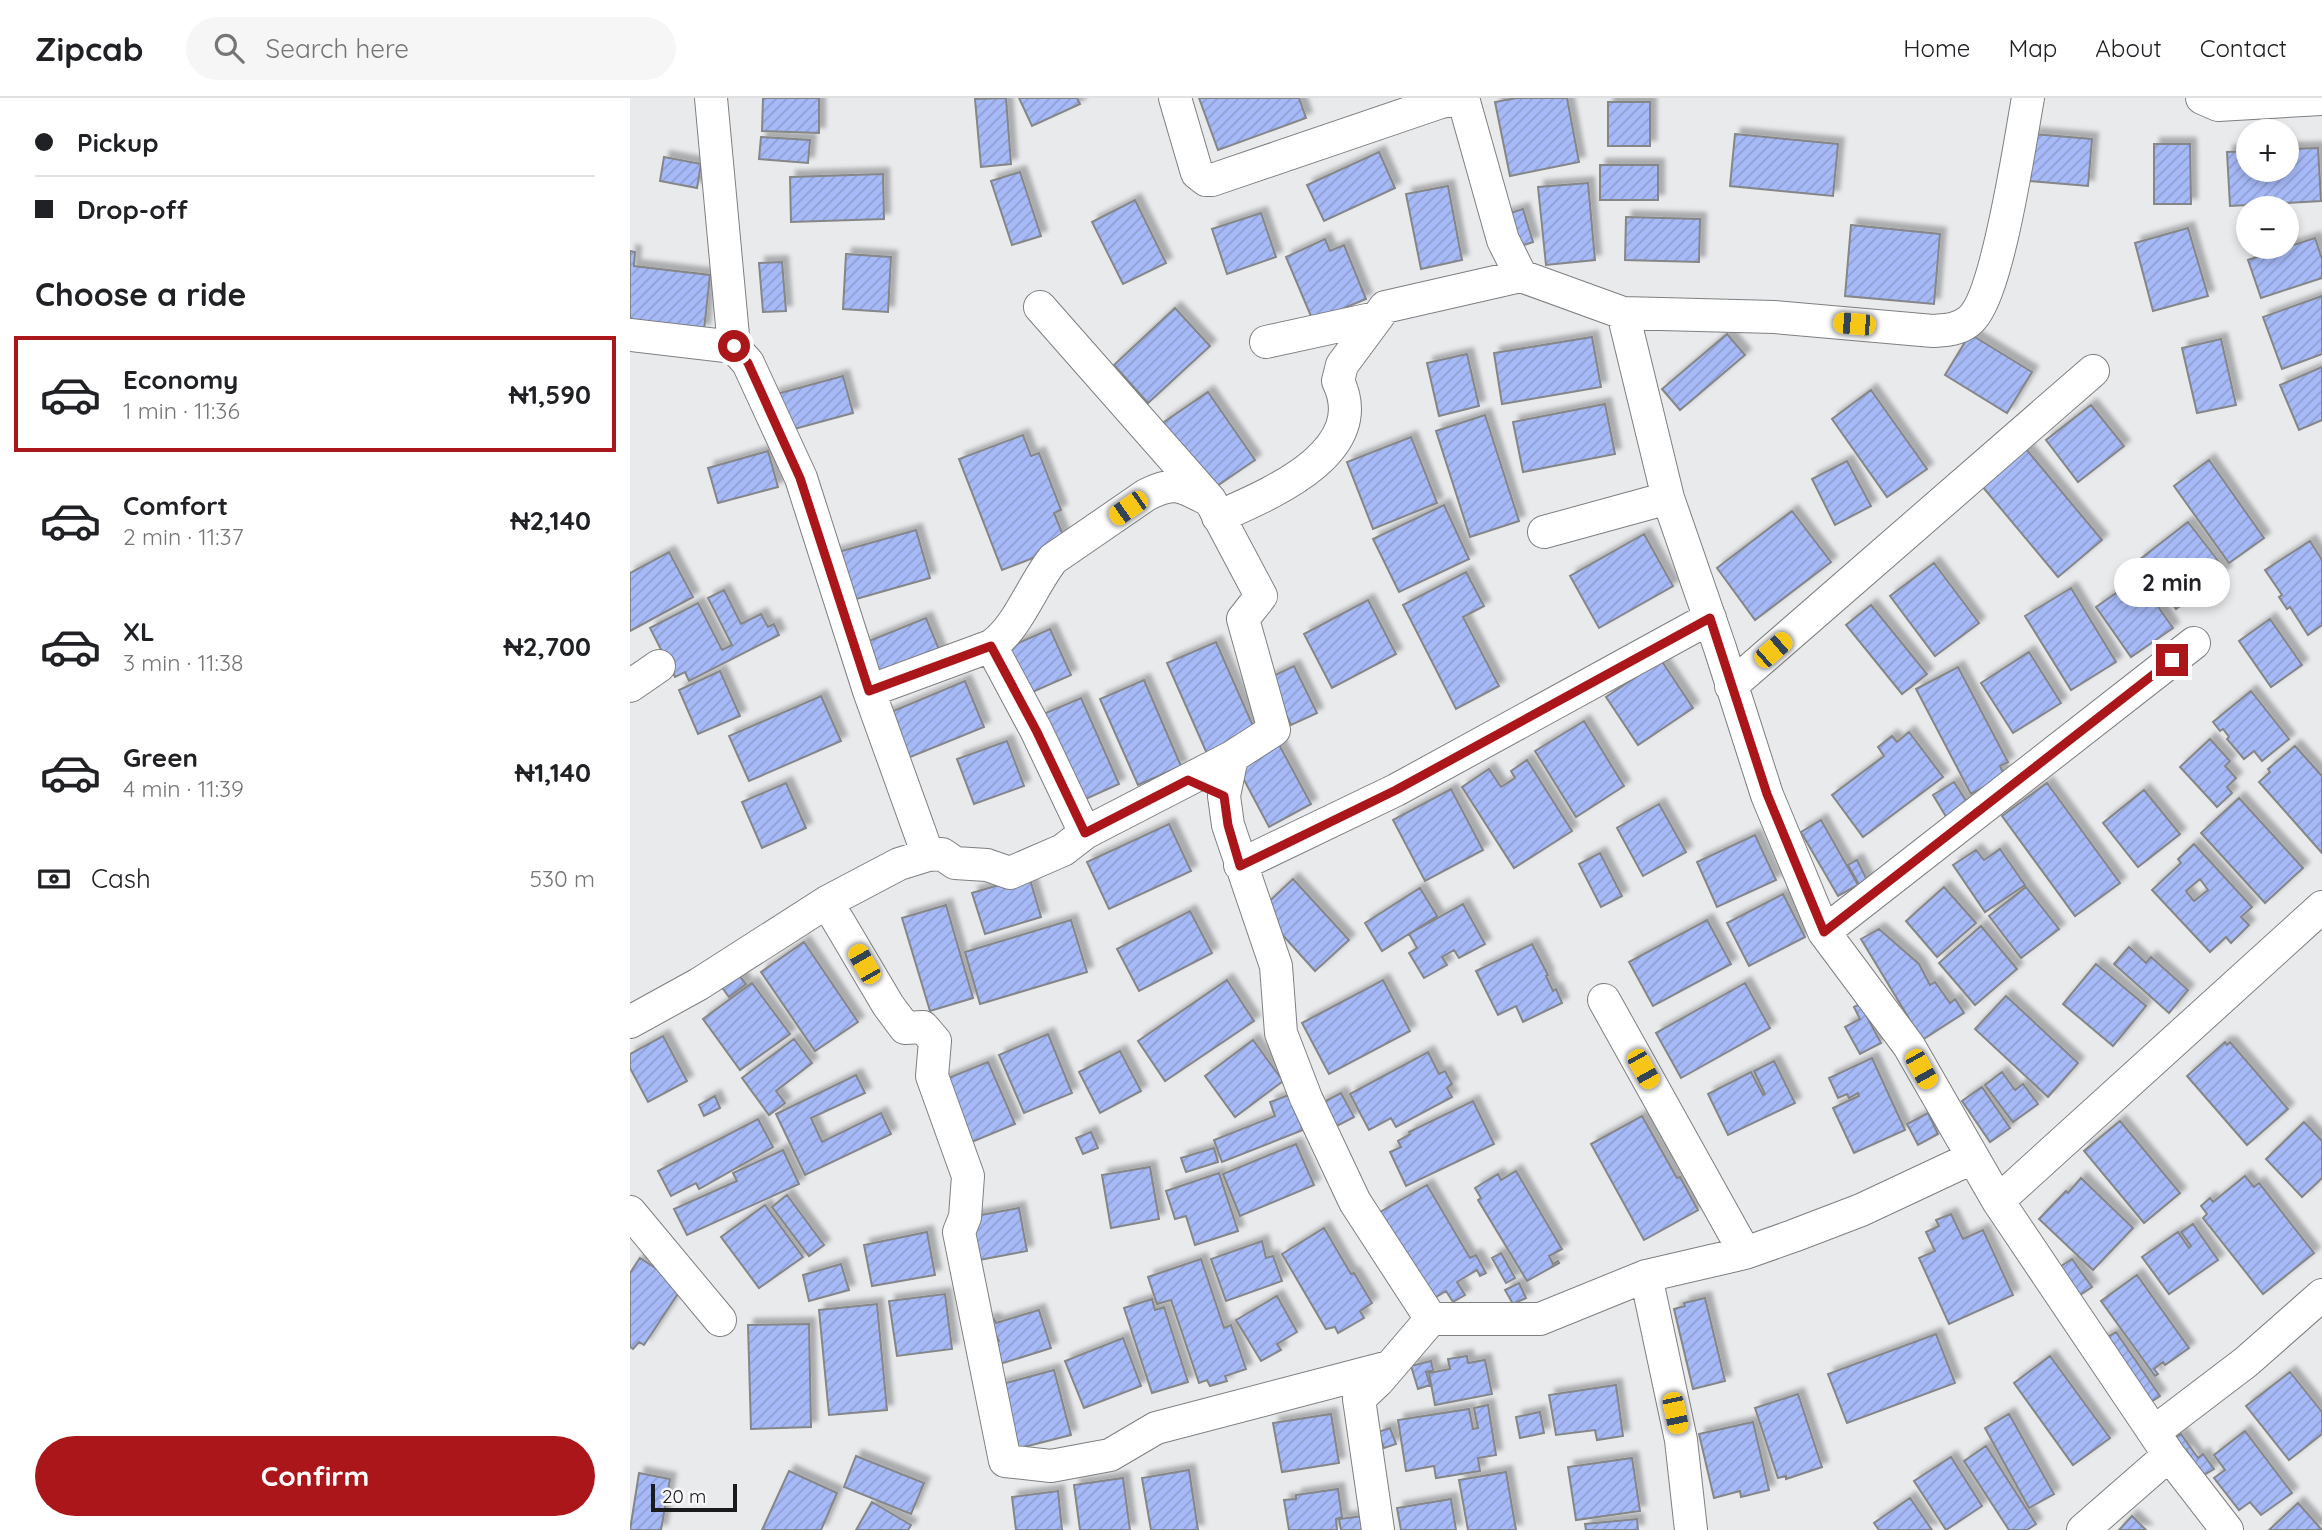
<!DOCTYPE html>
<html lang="en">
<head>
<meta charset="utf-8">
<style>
	:root { --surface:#fff; --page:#f6f6f6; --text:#202124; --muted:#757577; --line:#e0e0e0; --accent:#aa1619 }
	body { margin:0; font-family:Quicksand,sans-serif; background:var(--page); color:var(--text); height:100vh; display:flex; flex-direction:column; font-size:26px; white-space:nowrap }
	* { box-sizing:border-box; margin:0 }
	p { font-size:23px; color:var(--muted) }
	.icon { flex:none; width:38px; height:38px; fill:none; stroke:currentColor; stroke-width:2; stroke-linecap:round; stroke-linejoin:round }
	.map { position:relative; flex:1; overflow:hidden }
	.panel { display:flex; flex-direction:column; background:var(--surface); width:630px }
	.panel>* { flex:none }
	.top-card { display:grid; align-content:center; height:154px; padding:0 35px; background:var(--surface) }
	.fabs { position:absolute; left:1606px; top:21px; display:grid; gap:14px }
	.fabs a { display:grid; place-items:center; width:63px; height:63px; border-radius:50%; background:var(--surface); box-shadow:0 4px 10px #0003; font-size:35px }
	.scale { position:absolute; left:21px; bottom:18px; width:86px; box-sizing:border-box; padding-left:7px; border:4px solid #1a1b1b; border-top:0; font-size:19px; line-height:24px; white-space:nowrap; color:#1a1b1b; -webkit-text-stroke:5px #f7f7f9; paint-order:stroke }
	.end { position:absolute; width:32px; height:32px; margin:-16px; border:9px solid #aa1619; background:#fff; box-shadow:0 0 0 4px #fff }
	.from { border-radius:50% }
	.bubble { position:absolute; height:49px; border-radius:24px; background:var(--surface); box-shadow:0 4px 10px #0003; font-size:23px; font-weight:800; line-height:49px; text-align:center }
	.car { position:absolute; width:21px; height:42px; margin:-21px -10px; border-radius:9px; box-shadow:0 0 5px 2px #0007; background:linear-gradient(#f5c518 24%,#345 0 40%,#f5c518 0 76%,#345 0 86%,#f5c518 0) }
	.top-card b { display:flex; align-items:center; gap:24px; height:66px; font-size:26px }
	.top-card b+b { border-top:2px solid var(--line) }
	.top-card i { width:18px; height:18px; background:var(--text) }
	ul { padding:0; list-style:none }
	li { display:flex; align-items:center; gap:21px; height:116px; margin:0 14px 10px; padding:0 21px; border:4px solid transparent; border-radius:0px }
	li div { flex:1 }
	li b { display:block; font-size:26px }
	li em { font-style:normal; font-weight:800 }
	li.on { border-color:var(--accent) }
	li>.icon { width:63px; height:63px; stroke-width:1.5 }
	h2 { padding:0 35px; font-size:32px; line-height:84px }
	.pay { display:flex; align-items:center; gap:18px; height:77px; padding:0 35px; font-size:26px }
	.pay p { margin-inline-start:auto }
	.cta { display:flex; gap:14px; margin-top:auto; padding:14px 35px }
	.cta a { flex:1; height:80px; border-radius:42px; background:var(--accent); color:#fff; font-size:28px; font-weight:800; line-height:80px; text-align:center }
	header { display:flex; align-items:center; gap:42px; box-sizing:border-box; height:98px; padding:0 35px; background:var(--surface); border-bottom:2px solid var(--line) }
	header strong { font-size:33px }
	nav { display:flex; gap:38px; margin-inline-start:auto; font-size:24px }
	.search { width:490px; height:63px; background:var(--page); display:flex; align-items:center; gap:18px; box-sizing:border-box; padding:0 24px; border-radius:38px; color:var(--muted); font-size:26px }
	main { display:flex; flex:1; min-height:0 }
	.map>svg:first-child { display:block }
</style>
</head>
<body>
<header>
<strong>Zipcab</strong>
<div class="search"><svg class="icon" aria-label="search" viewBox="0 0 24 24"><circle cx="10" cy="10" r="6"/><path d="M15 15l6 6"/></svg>Search here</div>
<nav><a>Home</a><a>Map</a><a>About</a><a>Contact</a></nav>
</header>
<main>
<section class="panel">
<div class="top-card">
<b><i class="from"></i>Pickup</b>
<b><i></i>Drop-off</b>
</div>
<h2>Choose a ride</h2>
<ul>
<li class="on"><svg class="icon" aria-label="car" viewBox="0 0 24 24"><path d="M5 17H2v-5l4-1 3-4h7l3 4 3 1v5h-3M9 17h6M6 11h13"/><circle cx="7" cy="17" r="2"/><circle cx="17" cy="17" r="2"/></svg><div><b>Economy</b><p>1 min · 11:36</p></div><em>₦1,590</em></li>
<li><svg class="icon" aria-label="car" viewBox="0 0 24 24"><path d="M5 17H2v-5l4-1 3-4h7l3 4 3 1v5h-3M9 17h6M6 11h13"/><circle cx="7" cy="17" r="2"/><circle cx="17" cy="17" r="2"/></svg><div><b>Comfort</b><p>2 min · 11:37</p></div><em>₦2,140</em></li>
<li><svg class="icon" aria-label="car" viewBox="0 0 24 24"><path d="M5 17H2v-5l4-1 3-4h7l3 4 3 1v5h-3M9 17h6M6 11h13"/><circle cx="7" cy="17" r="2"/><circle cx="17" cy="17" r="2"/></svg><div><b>XL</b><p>3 min · 11:38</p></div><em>₦2,700</em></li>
<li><svg class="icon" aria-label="car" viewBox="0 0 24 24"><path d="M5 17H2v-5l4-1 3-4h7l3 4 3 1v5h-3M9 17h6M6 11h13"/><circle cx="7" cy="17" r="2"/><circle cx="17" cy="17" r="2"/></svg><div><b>Green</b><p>4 min · 11:39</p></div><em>₦1,140</em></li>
</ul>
<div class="pay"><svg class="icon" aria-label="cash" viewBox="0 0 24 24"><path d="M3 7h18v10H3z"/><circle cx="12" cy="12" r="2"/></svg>Cash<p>530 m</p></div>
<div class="cta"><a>Confirm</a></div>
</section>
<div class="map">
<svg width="1692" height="1432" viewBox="0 0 1692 1432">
	<defs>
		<pattern id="building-hatch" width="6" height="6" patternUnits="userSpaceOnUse" patternTransform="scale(1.75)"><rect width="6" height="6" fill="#a7baf8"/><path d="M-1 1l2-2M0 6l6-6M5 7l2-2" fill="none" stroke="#8f9fd4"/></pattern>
		<filter id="shadow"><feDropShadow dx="6" dy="-6" stdDeviation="2" flood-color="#0004"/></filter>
	</defs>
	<rect width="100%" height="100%" fill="#e9eaec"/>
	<path fill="url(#building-hatch)" stroke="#858687" stroke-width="2" fill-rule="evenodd" filter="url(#shadow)" d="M133,0H189V35L132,33Z
		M376,0L381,66L351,69L345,1Z
		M389,0H447L450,6L402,28Z
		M569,0H669L676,20L588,52Z
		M887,0H937L949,64L880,78L865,4Z
		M978,4H1020V48H978Z
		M1105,36L1208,46L1203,98L1100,88Z
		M1403,36L1462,41L1458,88L1400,83Z
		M131,39L180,42L178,65L129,61Z
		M1524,46H1560L1561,106H1524Z
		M1688,50L1691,103L1600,108L1597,54L1619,53V72H1657V51Z
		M749,54L765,90L694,123L677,87Z
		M34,59L71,66L67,90L30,83Z
		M970,67H1028V102H970Z
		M390,74L411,138L382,147L361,83Z
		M253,76L254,121L161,124L160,79Z
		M958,85L965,162L916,167L908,89Z
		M818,88L832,162L791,171L776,96Z
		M505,102L536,165L493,186L462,124Z
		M893,111L903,144L882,151L871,118Z
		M631,115L646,159L597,176L582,131Z
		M996,119L1070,121L1069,164L995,162Z
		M1221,127L1310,136L1304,206L1215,198Z
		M1558,130L1578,198L1523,213L1505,145Z
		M1685,140L1692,161V180L1631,200L1618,162Z
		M695,141L700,153L714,147L736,201L683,223L656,159Z
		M0,153L5,154L4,168L80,177L74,232L0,223Z
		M216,156L261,159L258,214L213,211Z
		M152,164L156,213L133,214L129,165Z
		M1692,198V256L1652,271L1633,219Z
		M545,210L580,248L518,305L484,267Z
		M1097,236L1115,257L1050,312L1032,291Z
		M1340,236L1402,274L1377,315L1315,277Z
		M962,239L971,289L872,306L864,255Z
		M1591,241L1606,307L1567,315L1552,250Z
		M837,256L849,308L809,318L797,265Z
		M1692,269V322L1669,332L1650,287Z
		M213,278L223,315L153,334L143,297Z
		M1241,292L1297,371L1257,399L1202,321Z
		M578,294L625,362L578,394L531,326Z
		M975,306L985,356L893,374L883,324Z
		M1461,307L1494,348L1448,384L1416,342Z
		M855,317L889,423L840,439L806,333Z
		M393,337L401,358L409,355L431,412L424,415L437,447L372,472L329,361Z
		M781,339L807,405L743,431L717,364Z
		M1396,351L1472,442L1428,479L1352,388Z
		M138,353L148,389L88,405L78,370Z
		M1579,362L1634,440L1599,465L1544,388Z
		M1217,363L1241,408L1205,427L1182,381Z
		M814,407L839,461L769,494L743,441Z
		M1162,413L1201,464L1125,522L1087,470Z
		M1558,424L1596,473L1546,511L1509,462Z
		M286,432L300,480L212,505L198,457Z
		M1014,436L1043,488L969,530L940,478Z
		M1680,443L1692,462V527L1678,537L1660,509L1657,511L1649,499L1652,497L1635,472Z
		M39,454L63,499L0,533V475Z
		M1304,465L1349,525L1305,558L1260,498Z
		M836,474L854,508L833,519L869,588L826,611L773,507Z
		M1508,480L1543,530L1501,559L1466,509Z
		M1441,490L1486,564L1441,592L1395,518Z
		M94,492L111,526L131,516L138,529L144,526L149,537L59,583L55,574L45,579L20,530L68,505L92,552L102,547L78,500Z
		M738,502L766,556L702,590L674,536Z
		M1241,507L1297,576L1272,596L1216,527Z
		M296,520L313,561L251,586L234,545Z
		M1640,521L1672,567L1641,589L1609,543Z
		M420,531L441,577L398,596L377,550Z
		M586,544L627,637L578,658L537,565Z
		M1399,554L1431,605L1383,635L1351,585Z
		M1031,562L1063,610L1008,647L976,599Z
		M664,568L687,615L661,627L639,580Z
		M1328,569L1378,664L1370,668L1375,678L1341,696L1286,591Z
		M90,573L110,618L68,636L49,592Z
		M514,582L551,668L508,687L470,601Z
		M335,583L354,629L268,664L249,619Z
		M1621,593L1659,641L1632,663L1624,653L1614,661L1597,641L1599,639L1593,631L1590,633L1583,624Z
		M191,598L211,643L119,683L99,638Z
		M451,600L489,686L449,704L411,617Z
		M954,623L994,688L946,719L905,653Z
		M1279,634L1313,679L1233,739L1202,697L1254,658L1248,649L1262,638L1267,644Z
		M646,641L681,706L639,729L604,663Z
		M1580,641L1600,663L1595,668L1606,680L1597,689L1602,695L1587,709L1550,669Z
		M377,643L394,688L344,706L327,661Z
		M1665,648L1692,678V755L1629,684L1640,674L1638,671Z
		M897,662L942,733L884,770L832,689L859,671L871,689L885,680L881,673Z
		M1324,684L1340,709L1318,722L1303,697Z
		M156,685L176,730L132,750L112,704Z
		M1417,685L1490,785L1445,818L1372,718Z
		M821,691L853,752L795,783L763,722Z
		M1514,692L1550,736L1508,769L1473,725Z
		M1609,700L1673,770L1635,805L1571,735Z
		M1029,706L1056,754L1013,778L987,730Z
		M1191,722L1228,787L1208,798L1171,734Z
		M539,726L561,773L479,811L457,764Z
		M1125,737L1146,782L1087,809L1067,764Z
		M1564,746L1622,809L1611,819L1619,827L1601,845L1596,839L1580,854L1522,792L1551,765L1548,761ZM1570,781L1578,792L1564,803L1556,793Z
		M1370,751L1395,787L1355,814L1323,767L1346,752L1354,762Z
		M970,755L992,798L971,809L949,766Z
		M1227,762L1239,786L1231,790L1218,767Z
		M399,778L411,819L355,836L342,795Z
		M663,781L719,842L685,873L630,812Z
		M1314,789L1346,825L1307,859L1276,823Z
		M1396,789L1429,831L1391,860L1359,818Z
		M790,790L807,818L752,853L735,825Z
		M1153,796L1175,839L1119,868L1097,825Z
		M833,806L855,846L829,860L824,852L812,859L817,867L794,880L779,855L787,850L779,836Z
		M316,807L343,900L300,913L272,820Z
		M560,813L582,855L509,893L487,851Z
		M441,822L457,874L350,906L335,854Z
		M1077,822L1101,866L1023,908L999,864Z
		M1351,828L1387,871L1345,907L1309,865Z
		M1249,831L1289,866L1300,887L1305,884L1320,905L1325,901L1334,915L1292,942L1231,841Z
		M174,844L228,924L185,953L131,874Z
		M902,846L918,877L916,878L923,893L926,891L932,905L893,924L886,908L868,917L846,873Z
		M1499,849L1516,865L1521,859L1558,892L1539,915L1484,866Z
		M1466,866L1516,908L1483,948L1433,906Z
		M107,875L116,886L99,899L91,888Z
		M597,882L624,923L535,983L508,943Z
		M753,882L780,933L699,976L672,925Z
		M122,885L160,936L110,972L73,921Z
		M1115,885L1140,930L1051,980L1026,935Z
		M1376,898L1448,965L1418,999L1345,931Z
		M1230,906L1251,945L1230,956L1215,929L1230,921L1224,909Z
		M418,936L442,995L394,1015L369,957Z
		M33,938L57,983L18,1004L0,970V956Z
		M164,941L182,965L146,993L155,1005L139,1017L112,980Z
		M623,942L653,983L605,1019L575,978Z
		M1595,944L1597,947L1600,944L1658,1011L1617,1047L1557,978Z
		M490,953L511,993L470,1015L449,974Z
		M798,954L809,976L815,973L822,986L817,990L822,999L766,1029L761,1020L739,1032L720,996Z
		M1242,960L1275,1032L1224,1055L1203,1010L1229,998L1228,995L1219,1000L1217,996L1208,1000L1199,980Z
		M1144,963L1165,1005L1098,1037L1078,996L1121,974L1133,997L1135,996L1124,973Z
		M358,964L385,1026L337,1046L311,983Z
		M1372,974L1385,992L1393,986L1408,1006L1383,1024L1355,987Z
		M226,977L235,995L181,1020L192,1044L251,1015L261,1036L175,1077L146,1016Z
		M1352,989L1380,1030L1360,1044L1332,1003Z
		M711,995L724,1019L703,1030L690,1006Z
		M659,997L673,1032L592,1064L584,1042L645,1018L640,1004Z
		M85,998L90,1010L74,1018L69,1007Z
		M843,1003L864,1046L776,1088L760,1054L771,1049L768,1043L780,1036L779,1034Z
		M1298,1015L1308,1036L1288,1047L1277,1026Z
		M1012,1018L1047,1080L1050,1079L1068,1112L1014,1142L961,1046Z
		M128,1021L143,1049L69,1091L66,1085L41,1098L28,1073Z
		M1490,1023L1550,1095L1514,1125L1454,1053Z
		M1674,1024L1692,1043V1080L1672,1099L1636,1061Z
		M461,1034L468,1050L453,1056L446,1040Z
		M666,1046L684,1087L610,1118L593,1076Z
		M584,1050L588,1064L556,1074L551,1060Z
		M153,1052L169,1086L57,1137L44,1111L107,1083L103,1075Z
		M520,1069L529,1121L481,1130L472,1077Z
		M886,1073L932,1151L919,1158L923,1166L928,1163L929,1165L897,1183L848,1102L851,1100L845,1090L868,1076L871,1082Z
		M589,1075L608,1133L565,1147L556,1118L545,1121L536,1093Z
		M1615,1078L1624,1089L1629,1085L1684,1155L1633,1196L1573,1120L1577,1116L1571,1108L1580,1100L1583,1104Z
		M1451,1080L1503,1130L1463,1172L1409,1121L1436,1093L1438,1095Z
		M797,1087L840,1160L846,1157L856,1175L850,1178L847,1172L827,1184L835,1197L823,1204L816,1193L801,1202L750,1114Z
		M157,1097L194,1147L179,1158L142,1109Z
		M135,1107L173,1159L129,1190L91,1139Z
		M389,1110L397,1153L349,1162L340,1119Z
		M1321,1116L1333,1141L1353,1132L1383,1197L1319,1226L1289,1160L1305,1153L1296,1134L1309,1128L1306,1122Z
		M1563,1126L1588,1162L1539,1196L1512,1159L1548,1134L1559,1150L1561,1148L1551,1134Z
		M694,1130L721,1176L724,1175L742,1205L730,1213L734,1220L708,1235L705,1229L696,1231L652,1156Z
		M297,1134L305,1177L242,1188L234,1147Z
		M632,1143L636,1160L643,1158L652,1183L596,1203L581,1161Z
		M871,1155L885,1180L876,1185L862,1160Z
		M10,1160L53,1188L14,1247L9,1244L3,1251L0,1249V1175Z
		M571,1161L594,1230L601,1227L616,1271L595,1278L597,1283L580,1288L577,1282L569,1285L541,1202L527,1206L518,1179Z
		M1442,1161L1462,1189L1447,1199L1428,1170Z
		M211,1166L219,1192L179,1203L173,1177Z
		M1507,1177L1559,1250L1535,1267L1533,1264L1524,1271L1528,1276L1525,1278L1471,1203Z
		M889,1185L896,1200L883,1206L875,1192Z
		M315,1196L322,1251L267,1258L259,1203Z
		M647,1198L667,1234L647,1246L651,1252L631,1263L606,1222Z
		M1075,1200L1095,1283L1063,1291L1044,1211L1055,1208L1054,1205Z
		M522,1201L525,1212L534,1209L558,1284L522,1295L494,1210Z
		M247,1206L257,1312L199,1317L189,1212Z
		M409,1212L421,1250L367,1267L363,1245L369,1243L367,1239L362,1241L356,1223L364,1221L366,1225Z
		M179,1226L181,1329L121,1331L118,1227Z
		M1486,1234L1530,1298L1513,1309L1471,1243Z
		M1306,1236L1325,1285L1217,1325L1198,1276Z
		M493,1240L511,1288L454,1310L435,1263Z
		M837,1258L838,1265L855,1262L862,1296L805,1307L799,1275L820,1271L818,1261Z
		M1420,1258L1480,1340L1443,1367L1384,1285Z
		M801,1263L803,1272L796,1274L800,1287L788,1291L781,1268Z
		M424,1272L441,1337L386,1351L369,1287Z
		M1660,1274L1692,1314V1336L1659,1362L1616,1308Z
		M986,1287L993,1338L967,1342L965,1332L926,1337L919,1297Z
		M1168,1296L1192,1369L1156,1381V1378L1148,1380L1125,1310Z
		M858,1307L866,1357L848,1360L850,1373L806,1380L804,1368L776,1373L768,1322L839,1311L843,1331L848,1330L844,1310Z
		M910,1314L914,1335L890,1340L886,1319Z
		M701,1316L709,1365L652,1374L643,1325Z
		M1379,1316L1424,1396L1399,1410L1355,1330Z
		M1123,1324L1139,1392L1111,1399L1110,1393L1084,1400L1069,1336Z
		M760,1330L766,1346L754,1350L748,1334Z
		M1615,1333L1662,1395L1631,1417L1620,1404L1609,1412L1584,1380L1595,1372L1584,1357Z
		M1551,1336L1568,1360L1573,1356L1584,1371L1569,1380L1563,1363L1556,1352L1549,1357L1540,1343Z
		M1356,1348L1406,1426L1397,1432H1379L1334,1363Z
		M226,1358L294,1385L281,1416L214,1389Z
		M1321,1359L1352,1408L1316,1432L1284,1383Z
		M1002,1360L1010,1413L946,1422L938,1369Z
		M559,1372L568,1432H521L512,1380Z
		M159,1373L207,1395L191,1432H132Z
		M876,1374L886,1432H838L829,1382Z
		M9,1375L40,1381L31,1432H0Z
		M493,1380L500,1432H450L444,1387Z
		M708,1391L712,1419L706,1421L707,1432H659L654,1402L666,1401V1397Z
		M428,1393L432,1432H386L382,1399Z
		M1280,1400L1302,1432H1249L1244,1425Z
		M821,1401L826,1432H771L767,1410Z
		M242,1404L281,1427L278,1432H226Z
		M1668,1405L1692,1432H1639Z
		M733,1418L735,1432H711L709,1421Z
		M1502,1418L1516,1432H1489Z
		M1007,1421L1008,1432H956L955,1426Z"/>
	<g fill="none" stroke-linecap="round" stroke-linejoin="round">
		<g stroke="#7e7f80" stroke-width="34">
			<path id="minor" d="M81,0L104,249
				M545,0L567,75L576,82H582L811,4L833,0
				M833,0L873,142L891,178
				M1572,0L1588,7L1692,1
				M410,209L580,402L631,498L613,521L644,632L602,659L594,698L598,727L646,868L651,935L676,1000L725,1104L801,1221
				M993,215L1038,400L1090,550L1137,697L1194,834L1279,948L1368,1103L1539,1357L1597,1432
				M0,237L104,249L118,265L171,380L239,593L298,757
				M636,244L746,220
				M588,419C637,397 743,355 708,283L712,267L755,209L891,178L993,215L1144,219L1303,233C1316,232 1328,232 1339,223C1368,201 1390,42 1398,0
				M914,434L1038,400
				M361,548L406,632L455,735
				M0,588L29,568
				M1101,588L1463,273
				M239,593L361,548C388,530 402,487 423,461L516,397C545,382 551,388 579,402
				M610,767L766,692L1080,520
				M197,804L258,907L275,930L293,929L305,943L302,978L338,1078L335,1119L329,1134L375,1363L421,1368L480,1357L526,1330L759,1269
				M1194,834L1564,545
				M974,902L1115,1155
				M0,924L69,886L197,804L269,766L298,757L312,756L325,765L357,767L380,775L433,752L455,735L602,659
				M1368,1103L1692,809
				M0,1114L90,1222
				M1016,1178L1051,1342L1061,1432
				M1524,1334L1616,1264L1692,1197
				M748,1432L729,1301L748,1283L801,1221H910L1016,1178L1115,1155L1163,1138L1231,1112L1342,1060
				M1453,1432L1539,1357"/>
		</g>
		<use href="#minor" stroke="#fff" stroke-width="32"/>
	</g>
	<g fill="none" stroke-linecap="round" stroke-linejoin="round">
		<path stroke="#aa1619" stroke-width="9" d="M104,248L118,265L170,380L239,593L361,548L406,632L455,735L558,682L594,698L598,727L610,768L766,692L1080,520L1137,696L1194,834L1542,562"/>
	</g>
</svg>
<div class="fabs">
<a>+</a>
<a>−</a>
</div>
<div class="scale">20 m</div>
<i class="end from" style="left:104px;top:248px"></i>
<i class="end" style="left:1542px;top:562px"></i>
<div class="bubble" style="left:1484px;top:460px;width:116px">2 min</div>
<i class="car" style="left:1224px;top:226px;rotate:275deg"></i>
<i class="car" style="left:498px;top:410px;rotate:235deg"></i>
<i class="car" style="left:1143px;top:552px;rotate:49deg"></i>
<i class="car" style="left:234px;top:866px;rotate:330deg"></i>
<i class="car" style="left:1013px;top:971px;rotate:151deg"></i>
<i class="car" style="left:1291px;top:971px;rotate:151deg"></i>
<i class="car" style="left:1045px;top:1315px;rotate:168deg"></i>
</div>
</main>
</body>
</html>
